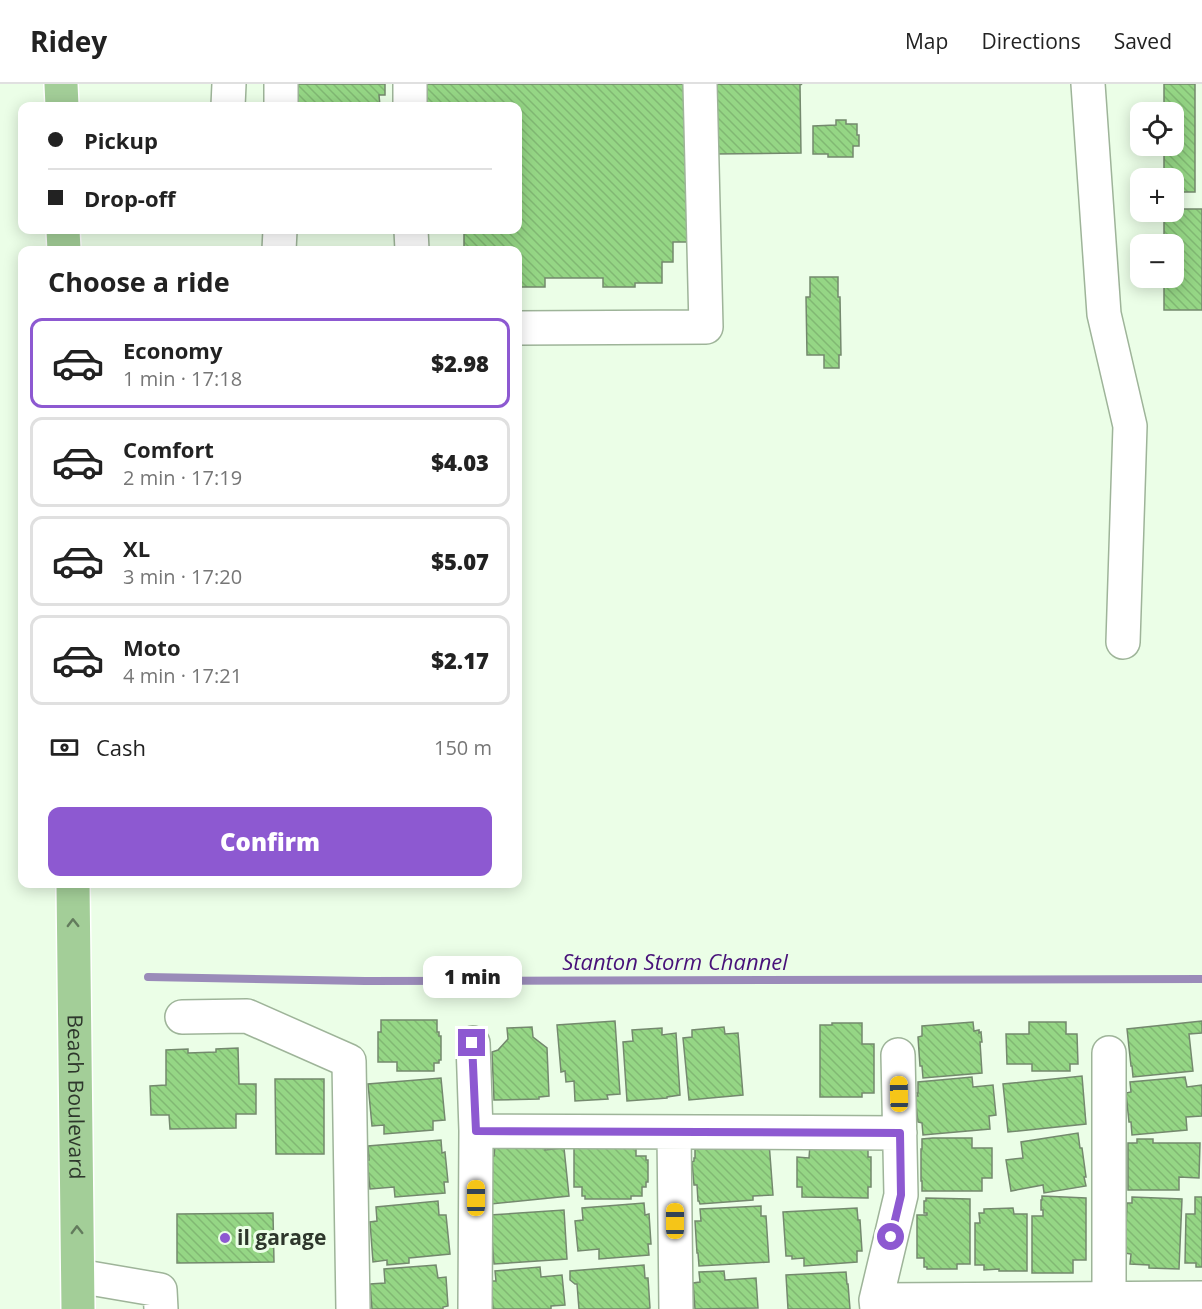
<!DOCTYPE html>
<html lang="en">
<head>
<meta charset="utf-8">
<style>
	:root { --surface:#fff; --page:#f6f6f6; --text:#222; --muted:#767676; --line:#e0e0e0; --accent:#8d59d1 }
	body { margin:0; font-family:"Open Sans",sans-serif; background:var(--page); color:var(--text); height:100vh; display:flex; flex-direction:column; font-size:22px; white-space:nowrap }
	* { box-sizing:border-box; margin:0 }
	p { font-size:20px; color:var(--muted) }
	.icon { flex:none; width:33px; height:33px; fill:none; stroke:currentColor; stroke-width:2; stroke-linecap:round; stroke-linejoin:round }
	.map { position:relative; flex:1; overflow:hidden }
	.drawer { position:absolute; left:18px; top:162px; width:504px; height:642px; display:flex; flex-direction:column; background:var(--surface); border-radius:12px; box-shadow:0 3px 15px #0003 }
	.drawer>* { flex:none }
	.guide { position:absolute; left:18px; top:18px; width:504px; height:132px; border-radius:12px; box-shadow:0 3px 15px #0003; display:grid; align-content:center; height:132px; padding:0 30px; background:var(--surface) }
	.tools { position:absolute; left:1130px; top:18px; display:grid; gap:12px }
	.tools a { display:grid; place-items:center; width:54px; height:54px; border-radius:12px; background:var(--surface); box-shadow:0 3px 15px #0003; font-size:30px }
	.end { position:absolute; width:27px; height:27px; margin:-14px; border:8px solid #8d59d1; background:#fff; box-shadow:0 0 0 3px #fff }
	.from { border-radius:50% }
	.bubble { position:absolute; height:42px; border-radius:12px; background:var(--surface); box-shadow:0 3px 15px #0003; font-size:20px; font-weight:800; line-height:42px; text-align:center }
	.car { position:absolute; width:18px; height:36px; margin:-18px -9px; border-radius:8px; box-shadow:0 0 4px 2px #0007; background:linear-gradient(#f5c518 24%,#345 0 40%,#f5c518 0 76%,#345 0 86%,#f5c518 0) }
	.guide b { display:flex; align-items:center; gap:21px; height:57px; font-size:22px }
	.guide b+b { border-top:2px solid var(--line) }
	.guide i { width:15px; height:15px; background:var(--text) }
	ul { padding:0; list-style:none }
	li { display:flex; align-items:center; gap:18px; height:90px; margin:0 12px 9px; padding:0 18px; border:3px solid var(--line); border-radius:12px }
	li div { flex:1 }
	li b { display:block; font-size:22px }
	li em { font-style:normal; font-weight:800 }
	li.on { border-color:var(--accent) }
	li>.icon { width:54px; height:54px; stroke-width:1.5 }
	h2 { padding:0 30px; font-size:27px; line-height:72px }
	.pay { display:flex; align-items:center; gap:15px; height:66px; padding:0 30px; font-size:22px }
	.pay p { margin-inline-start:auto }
	.button { display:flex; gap:12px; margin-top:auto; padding:12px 30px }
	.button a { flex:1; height:69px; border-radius:12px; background:var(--accent); color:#fff; font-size:24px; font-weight:800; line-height:69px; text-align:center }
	header { display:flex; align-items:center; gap:36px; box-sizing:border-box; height:84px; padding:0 30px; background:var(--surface); border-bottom:2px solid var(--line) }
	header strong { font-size:28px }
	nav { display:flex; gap:33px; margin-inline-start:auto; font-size:21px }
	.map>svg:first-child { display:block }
</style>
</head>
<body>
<header>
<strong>Ridey</strong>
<nav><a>Map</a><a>Directions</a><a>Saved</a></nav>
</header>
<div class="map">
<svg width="1202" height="1225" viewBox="0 0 1202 1225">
	<defs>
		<pattern id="building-back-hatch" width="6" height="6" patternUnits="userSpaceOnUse" patternTransform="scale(1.5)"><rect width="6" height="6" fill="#95d685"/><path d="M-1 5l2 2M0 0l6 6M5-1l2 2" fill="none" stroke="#81b873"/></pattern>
	</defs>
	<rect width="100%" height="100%" fill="#ebfee7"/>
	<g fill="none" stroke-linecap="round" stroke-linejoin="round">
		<path stroke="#9a8bb9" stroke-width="8" d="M148,893L365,897L1202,895"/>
	</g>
	<path fill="url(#building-back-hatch)" stroke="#74896e" stroke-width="1.5" d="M296,0H385V11H379L380,22H297Z
		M424,0H688V158H673V178H662V199H635V203H603V194H545V203H518V166H464V146H518V22H424Z
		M714,0H802L800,1L801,69L715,70Z
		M1164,0H1195V108H1173V94H1164V62H1173V28H1164Z
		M836,36H846V40H857V51H859V62H853V73H828V70H813V42L836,41Z
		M1173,125H1202V226H1164V194H1173V160H1164V128H1173Z
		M810,193H838V213H840L841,271H839V284H824V271H807L806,213H810Z
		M381,936H437V948H439V952H441V976H439V979H434V987H397V978H378V948H381Z
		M615,937L620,1010L607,1011L608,1015L575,1017L574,997L566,998L565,987L561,988L557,941Z
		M1202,937V949L1189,950L1193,987L1133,993L1132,982H1131L1127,945Z
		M973,938L974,947L979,946V949L981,948L982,958H980L982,989L923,994L922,982H920L918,953L922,952V942Z
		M1029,938H1066V950H1077L1078,980H1070V987H1032V980H1007L1006,950H1029Z
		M832,939H862V960H874V1009H862V1013H820V941H832Z
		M532,943L533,953L547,964L549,1012L539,1013V1015L494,1016L492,968L498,966L508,955L507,944Z
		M724,943L725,950L738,949L743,1011L689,1016L683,954L692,953V946Z
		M662,944V951L676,949L680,1011L667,1013V1014L627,1017L623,958L633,957L632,946Z
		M238,964L239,1000H256V1030H236V1044L170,1045L169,1031H151L150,1002L166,1001V966L188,965V969L216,968V965Z
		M1082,992L1086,1040L1008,1048L1003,1000Z
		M972,993L973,1003L993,1001L996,1031L989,1032L990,1045L923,1051L922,1039L918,1038L915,1012H918L917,1009H918V998Z
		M1185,993L1187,1003L1202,1001V1032L1186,1033L1187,1046L1132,1051L1131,1038H1129L1126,1009L1131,1008L1130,998Z
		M441,994L445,1036L433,1037V1046L384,1050V1041L372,1042L368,1000Z
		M275,995H324V1070H276Z
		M1078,1049L1080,1064H1082L1086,1093H1084L1086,1102L1044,1109L1043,1101L1011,1107L1006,1076L1023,1074L1021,1058Z
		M933,1054H972V1064H992V1094H982V1107H922V1097H921V1065H922V1055Z
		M1137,1055H1153V1059H1200L1199,1094L1179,1093V1106H1128V1059H1137Z
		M441,1056L442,1069L445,1068L448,1098H444L445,1109L395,1113L394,1103L370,1105L367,1076H369L368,1062Z
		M544,1058L545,1066L564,1064L569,1112L491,1120L488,1088H493L491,1072H494L495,1062Z
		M769,1058L773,1111L753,1112V1116L700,1120L699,1117H698L697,1101H694L692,1078L694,1077V1074H695V1063Z
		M574,1059H636V1072H646V1076H648V1098H646V1103H642V1112H631V1115H585V1112H582V1103H574Z
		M810,1061H868V1073H871V1103H868V1114L802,1113V1103H797V1073L809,1074Z
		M1042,1112L1086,1114V1176H1073V1189H1032V1132H1043V1126H1041V1116H1042Z
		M1132,1113L1182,1115L1179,1185L1149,1184V1181L1130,1180L1131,1170L1125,1169L1127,1119H1132Z
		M1195,1113H1202V1183H1196V1179H1185L1186,1130H1195Z
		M926,1114L970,1115V1180H957V1185H927V1183H924V1174H917V1131H927V1129H924V1117H926Z
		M438,1117L439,1131H446L450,1170L409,1174V1179L387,1181V1176L373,1178L370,1138L377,1137L376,1123Z
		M644,1119L645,1131L649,1130L651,1160H648L649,1171L599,1175V1165L578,1167L575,1137L583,1136L582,1124Z
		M761,1122V1132H766L769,1178L699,1182L698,1169H697L695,1137H701L700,1125Z
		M857,1124L858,1136H860L862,1167H857V1178L804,1182V1174L792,1175V1172H786L783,1128Z
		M1013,1124L1014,1130H1027V1187H999V1185L984,1186V1181H975V1139H980L979,1129H984V1125Z
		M564,1126L567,1175L494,1180L490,1131Z
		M273,1129L274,1178L177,1179V1130Z
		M436,1181L438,1194L446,1193L448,1222L443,1223V1225H372L370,1200L385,1199L384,1185Z
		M644,1181L645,1194H648L650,1224L647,1225H579L577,1200H575L570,1196V1187Z
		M540,1183L541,1193L562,1191L565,1221L551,1222V1225H493L491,1197H496L495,1187Z
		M724,1187L725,1196L756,1194L758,1224L695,1225L693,1199L700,1198L699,1188Z
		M846,1188L847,1200H848L850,1225H788L786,1191Z"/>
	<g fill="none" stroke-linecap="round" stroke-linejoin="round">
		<g stroke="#9eb499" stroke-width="36">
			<path id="minor" d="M410,0V22
				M1088,0L1104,230L1130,342L1123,558
				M228,22L229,0
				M281,22V0
				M411,146L412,166
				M279,166L280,146
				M518,244L706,243L700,0
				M182,933L247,932L349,977L353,1225
				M473,959L476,1047L475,1225
				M1109,969V1214
				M476,1047L900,1049
				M674,1049L676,1225
				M78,1192L160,1206L161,1225
				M876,1216L1202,1214
				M877,1225L876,1216L901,1111L898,971"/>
		</g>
		<g stroke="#fff" stroke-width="36">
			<g id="major">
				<path d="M61,0L62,22"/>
				<path d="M63,146L64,166"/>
				<path id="s1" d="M73,800L78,1225"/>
			</g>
		</g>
		<use href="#minor" stroke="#fff" stroke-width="33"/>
		<use href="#major" stroke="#a3ce98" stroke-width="33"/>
	</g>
	<defs><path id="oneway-chevron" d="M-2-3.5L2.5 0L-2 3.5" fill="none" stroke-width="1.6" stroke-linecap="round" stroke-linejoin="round" transform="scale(1.5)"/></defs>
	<g stroke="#637b5d">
		<use href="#oneway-chevron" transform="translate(73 839) rotate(-91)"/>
		<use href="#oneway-chevron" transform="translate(77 1146) rotate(-91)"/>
	</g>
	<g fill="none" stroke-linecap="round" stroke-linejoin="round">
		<path stroke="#8d59d1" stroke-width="8" d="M472,959L476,1047L900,1049L901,1111L891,1153"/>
	</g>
	<circle fill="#8d59d1" stroke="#ebfee7" stroke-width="2" cx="225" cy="1154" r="6"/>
	<g text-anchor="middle" stroke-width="6" stroke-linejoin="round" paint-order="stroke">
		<g font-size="21" fill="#2e372c" stroke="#ebfee7">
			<text dy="7" stroke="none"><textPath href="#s1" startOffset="213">Beach Boulevard</textPath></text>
		</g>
		<g font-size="21" font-weight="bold" fill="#2e372c" stroke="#ebfee7" text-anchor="start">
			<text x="237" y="1161">il garage</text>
		</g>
		<g font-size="22" font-style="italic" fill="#471179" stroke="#ebfee7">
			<text x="675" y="886">Stanton Storm Channel</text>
		</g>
	</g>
</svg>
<div class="tools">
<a><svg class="icon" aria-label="locate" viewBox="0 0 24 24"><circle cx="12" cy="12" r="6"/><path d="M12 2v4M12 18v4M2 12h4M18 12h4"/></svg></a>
<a>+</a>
<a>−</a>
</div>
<i class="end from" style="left:891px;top:1153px"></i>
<i class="end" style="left:472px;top:959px"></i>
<div class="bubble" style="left:423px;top:872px;width:99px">1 min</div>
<i class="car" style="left:899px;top:1010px;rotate:359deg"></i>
<i class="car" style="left:476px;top:1114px;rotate:0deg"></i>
<i class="car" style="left:675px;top:1137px;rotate:0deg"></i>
<div class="guide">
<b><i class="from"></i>Pickup</b>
<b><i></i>Drop-off</b>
</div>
<section class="drawer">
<h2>Choose a ride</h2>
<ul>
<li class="on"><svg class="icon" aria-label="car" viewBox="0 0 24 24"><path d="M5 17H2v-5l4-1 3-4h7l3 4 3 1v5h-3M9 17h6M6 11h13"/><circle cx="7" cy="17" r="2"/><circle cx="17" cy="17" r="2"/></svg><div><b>Economy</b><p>1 min · 17:18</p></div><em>$2.98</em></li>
<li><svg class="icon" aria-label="car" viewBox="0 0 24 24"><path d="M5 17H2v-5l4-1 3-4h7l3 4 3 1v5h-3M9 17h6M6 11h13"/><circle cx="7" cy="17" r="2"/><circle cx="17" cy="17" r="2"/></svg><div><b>Comfort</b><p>2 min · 17:19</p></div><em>$4.03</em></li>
<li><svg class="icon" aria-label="car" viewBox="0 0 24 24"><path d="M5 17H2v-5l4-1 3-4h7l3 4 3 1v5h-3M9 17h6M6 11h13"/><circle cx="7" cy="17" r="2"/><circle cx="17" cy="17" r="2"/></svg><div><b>XL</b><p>3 min · 17:20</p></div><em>$5.07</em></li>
<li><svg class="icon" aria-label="car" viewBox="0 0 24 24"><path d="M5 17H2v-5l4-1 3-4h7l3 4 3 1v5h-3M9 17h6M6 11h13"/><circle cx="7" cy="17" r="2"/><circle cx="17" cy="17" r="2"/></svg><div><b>Moto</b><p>4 min · 17:21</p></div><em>$2.17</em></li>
</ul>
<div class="pay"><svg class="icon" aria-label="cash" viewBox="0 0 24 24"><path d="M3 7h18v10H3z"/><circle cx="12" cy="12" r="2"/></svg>Cash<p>150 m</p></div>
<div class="button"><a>Confirm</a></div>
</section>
</div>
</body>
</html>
